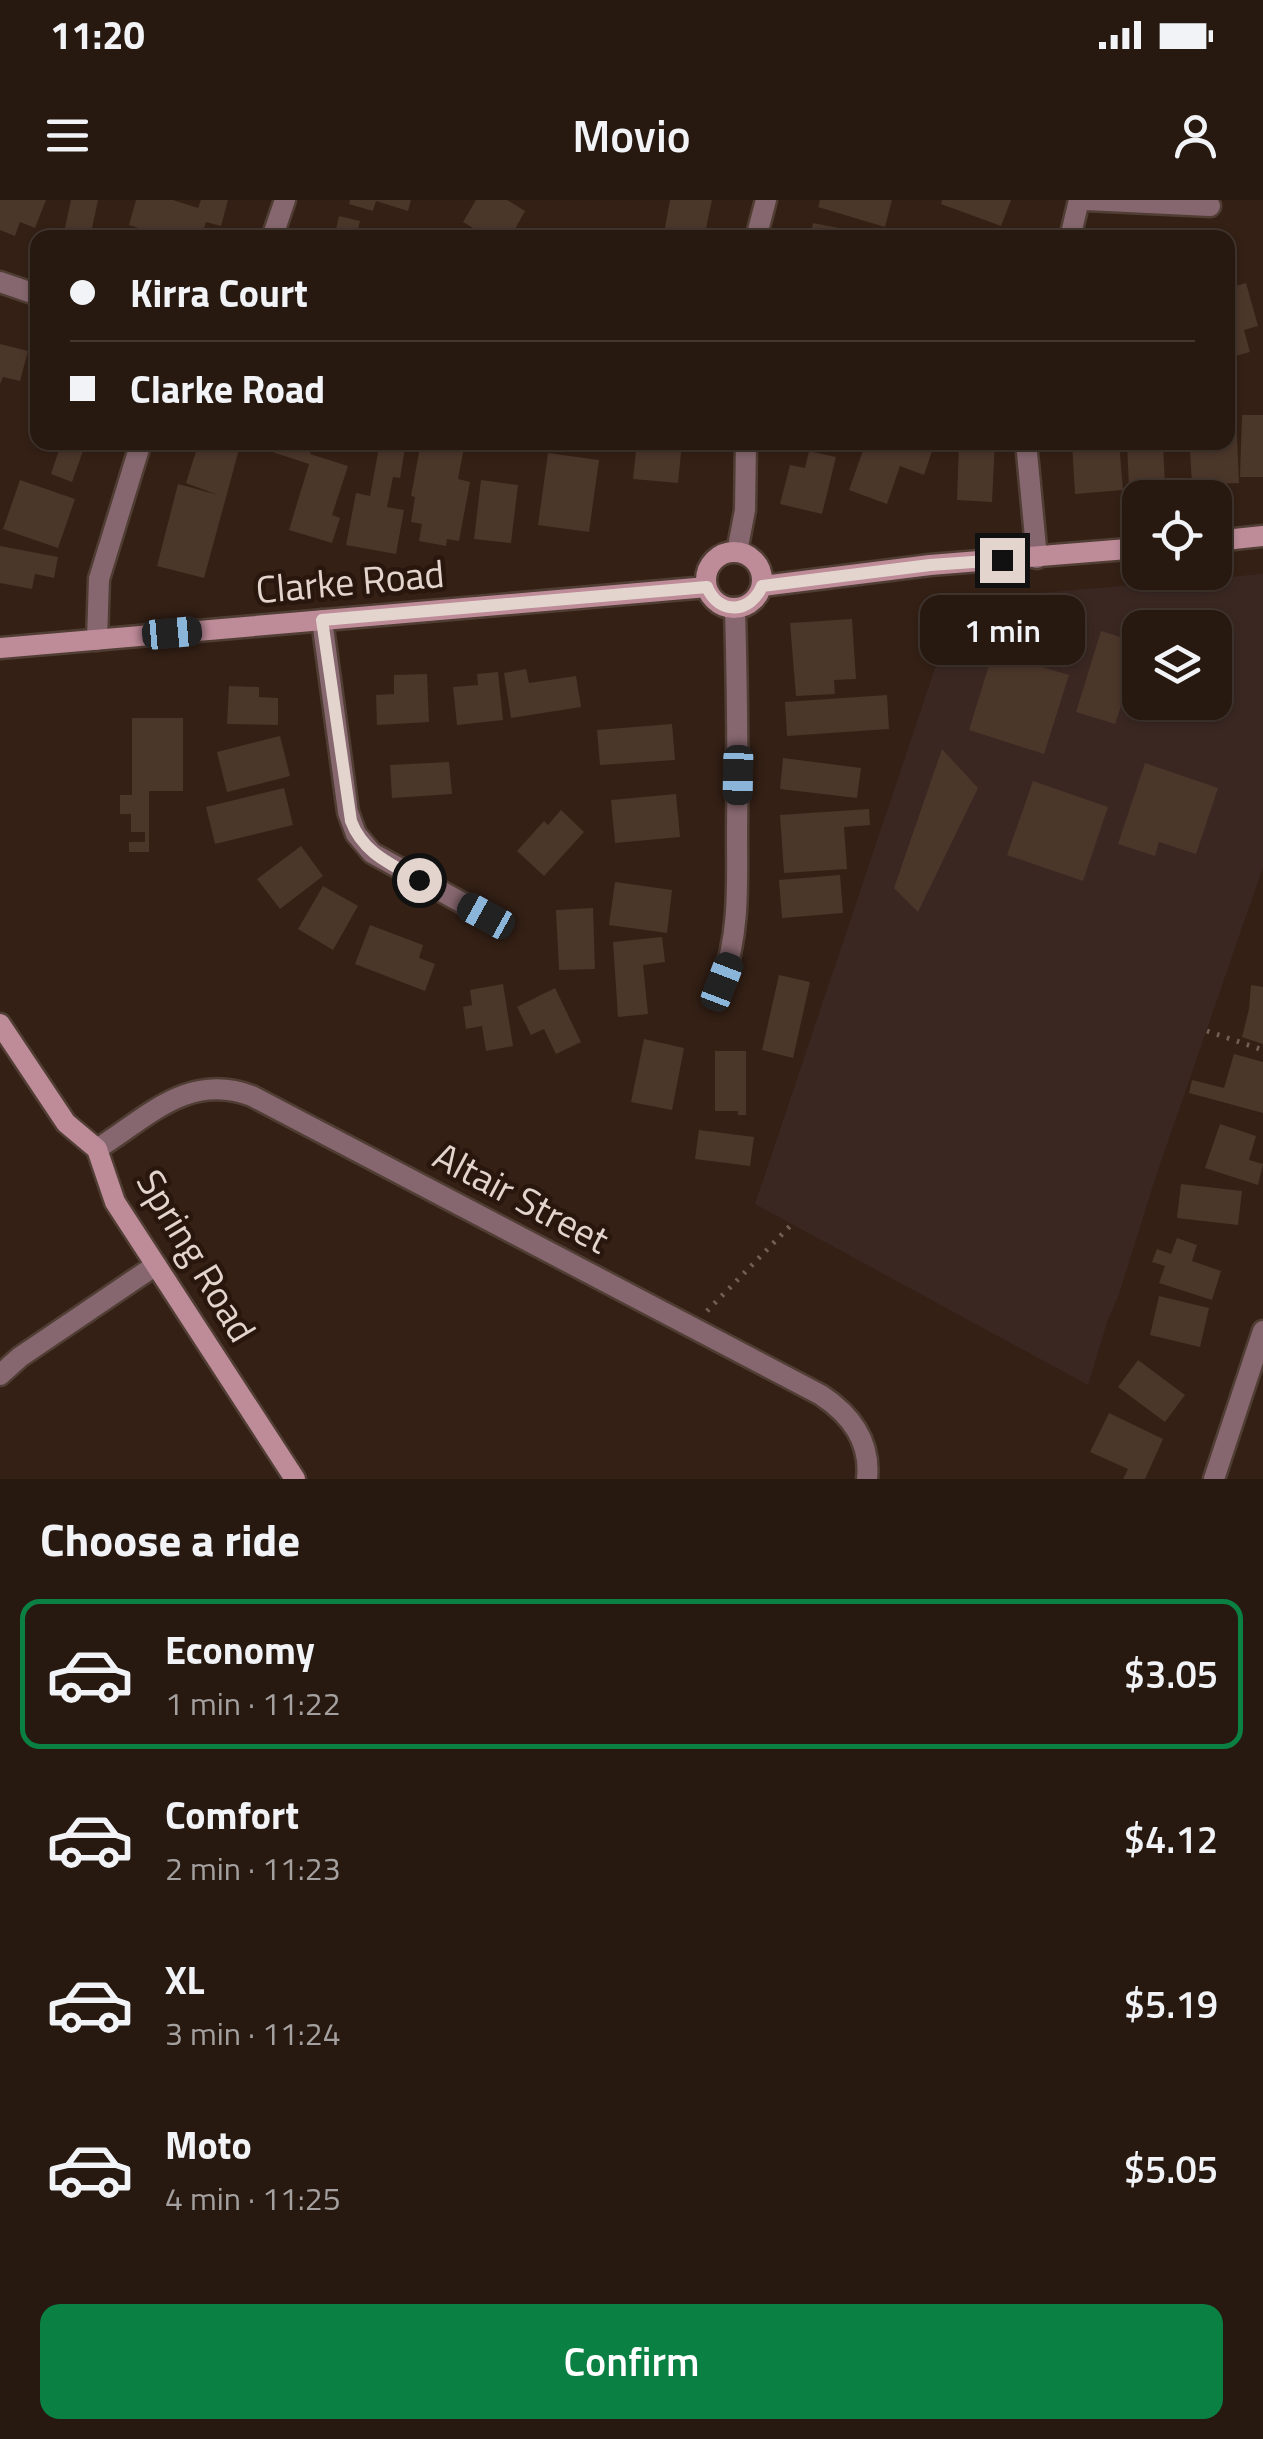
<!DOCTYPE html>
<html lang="en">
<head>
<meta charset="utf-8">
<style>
	:root { --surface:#271810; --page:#33251e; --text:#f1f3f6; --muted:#a4a09f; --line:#433730; --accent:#0b8043 }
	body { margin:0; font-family:"Titillium Web",sans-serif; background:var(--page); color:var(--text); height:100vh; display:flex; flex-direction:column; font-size:38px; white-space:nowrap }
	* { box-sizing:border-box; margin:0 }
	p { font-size:32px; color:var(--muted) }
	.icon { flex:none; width:55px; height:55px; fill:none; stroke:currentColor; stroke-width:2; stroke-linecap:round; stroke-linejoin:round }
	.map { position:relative; height:1279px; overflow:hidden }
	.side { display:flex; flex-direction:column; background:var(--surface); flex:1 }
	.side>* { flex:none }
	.top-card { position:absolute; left:30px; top:30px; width:1205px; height:220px; border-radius:20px; box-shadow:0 2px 8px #0004,0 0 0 2px var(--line); display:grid; align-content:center; height:220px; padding:0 40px; background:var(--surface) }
	.fabs { position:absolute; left:1122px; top:280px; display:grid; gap:20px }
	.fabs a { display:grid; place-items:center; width:110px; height:110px; border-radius:20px; background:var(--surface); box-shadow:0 2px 8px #0004,0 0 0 2px var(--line); font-size:50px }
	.end { position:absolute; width:45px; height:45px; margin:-22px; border:12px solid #e3d5ce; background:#111; box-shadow:0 0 0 5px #111 }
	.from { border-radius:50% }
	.bubble { position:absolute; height:70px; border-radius:20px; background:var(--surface); box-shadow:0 2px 8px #0004,0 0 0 2px var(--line); font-size:32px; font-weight:600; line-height:70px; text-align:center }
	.car { position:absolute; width:30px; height:60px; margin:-30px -15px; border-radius:12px; box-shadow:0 0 8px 2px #0007; background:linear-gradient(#222 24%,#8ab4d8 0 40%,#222 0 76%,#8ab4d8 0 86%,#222 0) }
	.top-card b { display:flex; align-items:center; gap:35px; height:95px; font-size:38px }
	.top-card b+b { border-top:2px solid var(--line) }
	.top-card i { width:25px; height:25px; background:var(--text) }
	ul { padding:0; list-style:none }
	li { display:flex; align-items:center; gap:30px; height:150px; margin:0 20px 15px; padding:0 20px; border:5px solid transparent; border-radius:20px }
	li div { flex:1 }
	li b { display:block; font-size:38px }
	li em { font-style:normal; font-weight:600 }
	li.on { border-color:var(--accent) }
	li>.icon { width:90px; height:90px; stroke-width:1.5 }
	h2 { padding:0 40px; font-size:45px; line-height:120px }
	.action { display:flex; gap:20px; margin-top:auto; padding:20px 40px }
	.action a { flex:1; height:115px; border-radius:20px; background:var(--accent); color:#fff; font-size:40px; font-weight:600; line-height:115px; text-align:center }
	.status { display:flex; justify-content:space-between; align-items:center; height:70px; padding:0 50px; background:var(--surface); direction:ltr }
	.status svg { height:28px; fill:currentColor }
	header { display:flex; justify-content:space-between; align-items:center; height:130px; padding:0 40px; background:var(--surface); font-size:45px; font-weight:600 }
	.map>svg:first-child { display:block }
</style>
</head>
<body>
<div class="status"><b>11:20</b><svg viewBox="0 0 49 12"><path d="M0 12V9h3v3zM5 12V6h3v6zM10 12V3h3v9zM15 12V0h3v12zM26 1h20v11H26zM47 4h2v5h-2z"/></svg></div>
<header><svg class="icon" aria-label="menu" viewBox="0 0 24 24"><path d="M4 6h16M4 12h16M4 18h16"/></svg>Movio<svg class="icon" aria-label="person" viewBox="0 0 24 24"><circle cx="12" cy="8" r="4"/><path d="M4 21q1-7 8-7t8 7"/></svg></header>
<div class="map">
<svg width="1263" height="1279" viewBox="0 0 1263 1279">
	<rect width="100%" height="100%" fill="#342015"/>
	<path fill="#3a2722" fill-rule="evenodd" d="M1263,374V667L1156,976L1118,1097L1108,1119L1088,1185L755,1004L958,400ZM1140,428H1215V502H1140Z"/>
	<path fill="#4b362a" d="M0,0H46L35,28L20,22L15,36L0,30Z
		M71,0H98L91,33L65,28Z
		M136,0H173L198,8L201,0H228L221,26L206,22L201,38H170L129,25Z
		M350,0H411L408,11L376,1L373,11L349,4Z
		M476,0H507L525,11L510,38H490L463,22Z
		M670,0H712L704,38H663Z
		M820,0H892L885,27L818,7Z
		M942,0H1011L1001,26L941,4Z
		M339,16L360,21L357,34L366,38H334Z
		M813,23L880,36V38H810Z
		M1246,83L1258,126L1244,130L1250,152L1228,158V88Z
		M0,144L28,151L20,181L3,177L0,184Z
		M1228,213H1236L1239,283L1192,285L1190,250H1185V242H1228Z
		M1242,215H1263V277H1240Z
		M49,242H86L72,282L51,274L60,247Z
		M199,242H241L204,378L157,366L178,284L218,295L186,283Z
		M242,242H313L310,254L348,266L332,315L340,318L332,343L289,330L309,264Z
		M380,242H406L400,278L393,277L387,307L404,310L396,354L346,345L356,293L370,296Z
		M421,242H465L458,279L470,282L459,341L447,339L446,346L419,341L422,324L411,322L415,297L411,296Z
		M637,242H682L678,283L633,279Z
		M866,242H891L905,247L906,242H935L924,275L900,266L887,304L849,290Z
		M959,242H995L992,302L957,300Z
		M1072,242H1119L1123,290L1075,294Z
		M1127,242H1163L1165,287L1129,289Z
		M809,251L836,257L822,314L780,304L790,265L805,268Z
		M548,253L599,260L589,332L538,325Z
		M20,280L75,299L58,348L3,329Z
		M481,280L518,285L511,343L474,339Z
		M0,346L58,357L54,378L35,374L32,389L0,383Z
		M852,419L856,479L834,480L835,494L796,496L790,423Z
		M1101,431L1140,443V502H1163L1158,518L1121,506L1115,524L1076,512Z
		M993,452L1069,475L1044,554L969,530Z
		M526,469L529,483L576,476L581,507L511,518L504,473Z
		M498,472L503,520L457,525L453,487L478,485L477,474Z
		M427,474L429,522L377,525L376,495L394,494V475Z
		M229,486L259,487V497L278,498V525L227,524Z
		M887,495L889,529L787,536L785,502Z
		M132,518H183V591H149V652H129V642H145V632H131V614H120V595H132Z
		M672,524L675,560L600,565L597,530Z
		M280,536L290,576L227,592L217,552Z
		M942,549L978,588L918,712L894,688Z
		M783,558L861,568L857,598L780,589Z
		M449,562L452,594L392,598L390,565Z
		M1145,563L1218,588L1196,654L1159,642L1155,656L1118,644Z
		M1033,581L1108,607L1083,681L1007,655Z
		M284,588L293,625L215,644L206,607Z
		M676,594L680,637L615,643L611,600Z
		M869,609L870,625L844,627L847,669L784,673L780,615Z
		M561,610L584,632L544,676L517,651L544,621L548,625Z
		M301,646L323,676L280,709L257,679Z
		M840,675L843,713L782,718L779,680Z
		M615,682L672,690L667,733L609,725Z
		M323,686L358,706L333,750L298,729Z
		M593,708L595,769L559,770L556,710Z
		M370,725L423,745L419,758L435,764L425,791L355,764Z
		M662,737L665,762L643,765L648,814L618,817L613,742Z
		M779,775L810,782L793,858L762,850Z
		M503,784L513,846L486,851L482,826L466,829L463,807L472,805L470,790Z
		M1251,785L1263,787V844L1242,837L1249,809Z
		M555,788L581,842L556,854L544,829L531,835L517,807Z
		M644,839L684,848L672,910L631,902Z
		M715,851H746V915H738V911H715Z
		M1234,854L1263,862V913L1189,893L1192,880L1224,888Z
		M1220,924L1256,936L1249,960L1263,964L1258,985L1205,968Z
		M699,930L754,937L750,966L695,959Z
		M1181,984L1242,991L1238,1025L1177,1018Z
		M1177,1038L1197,1045L1192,1061L1221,1071L1212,1100L1159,1083L1165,1066L1152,1062L1157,1049L1171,1054Z
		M1159,1096L1209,1108L1200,1147L1150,1135Z
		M1138,1160L1185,1195L1165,1222L1118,1187Z
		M1109,1213L1163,1239L1145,1279H1123L1128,1269L1090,1252Z"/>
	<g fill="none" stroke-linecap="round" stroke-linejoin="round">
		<g stroke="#503d33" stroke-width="25">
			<path id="street" d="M1086,0L1210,6
				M272,38L285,0
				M756,38L766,0
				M1070,38L1079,0
				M0,82L38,95
				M1026,242L1037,358
				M737,352L745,310L746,242
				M322,420L348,612L356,634L372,653L486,716
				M97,440L99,379L141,242
				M722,782C740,733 737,682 737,631C738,556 737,483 735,408
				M97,949C148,917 188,872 252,896L821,1195C851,1215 871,1241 867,1279
				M0,1175L20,1157L156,1065
				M1214,1279L1263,1131"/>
		</g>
		<g stroke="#503d33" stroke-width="25">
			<path id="secondary" d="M1215,341L1263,336
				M706 380a28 28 0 1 1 56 0a28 28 0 1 1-56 0Z
				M762,386L930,365L1140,348
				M0,448L707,387
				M0,824L66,923L97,949L115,1002L295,1279"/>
		</g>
		<path stroke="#726057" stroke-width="5" stroke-dasharray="2.5 8" stroke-linecap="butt" d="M1207,831L1263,850
			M707,1111L792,1024"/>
		<use href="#street" stroke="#86676f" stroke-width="20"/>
		<use href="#secondary" stroke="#be8b99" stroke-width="20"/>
	</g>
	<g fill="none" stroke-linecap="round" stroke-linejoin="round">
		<path stroke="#e3d5ce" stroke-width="12" d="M419,680C391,664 363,653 351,621L322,420L707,387C719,416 751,413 762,386L930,365L1002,360"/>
	</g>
	<g text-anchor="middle" stroke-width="9" stroke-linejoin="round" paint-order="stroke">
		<g font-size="38" fill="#e3d5ce" stroke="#29160c">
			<text transform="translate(350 382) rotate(-5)" y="13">Clarke Road</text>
			<text transform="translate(521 998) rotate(28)" y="13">Altair Street</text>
			<text transform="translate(196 1056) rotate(59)" y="13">Spring Road</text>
		</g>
	</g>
</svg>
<div class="fabs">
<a><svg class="icon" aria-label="locate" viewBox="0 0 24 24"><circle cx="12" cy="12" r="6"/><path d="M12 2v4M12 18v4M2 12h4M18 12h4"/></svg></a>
<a><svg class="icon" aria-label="layers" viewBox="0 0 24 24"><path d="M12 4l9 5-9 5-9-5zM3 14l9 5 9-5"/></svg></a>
</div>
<i class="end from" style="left:419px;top:680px"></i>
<i class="end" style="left:1002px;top:360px"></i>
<div class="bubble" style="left:920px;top:395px;width:165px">1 min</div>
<i class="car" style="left:172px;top:433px;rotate:85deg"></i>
<i class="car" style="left:738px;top:575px;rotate:181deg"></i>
<i class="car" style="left:486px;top:716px;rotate:299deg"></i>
<i class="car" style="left:722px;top:782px;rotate:21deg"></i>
<div class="top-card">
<b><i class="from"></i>Kirra Court</b>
<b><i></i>Clarke Road</b>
</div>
</div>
<section class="side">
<h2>Choose a ride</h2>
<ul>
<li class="on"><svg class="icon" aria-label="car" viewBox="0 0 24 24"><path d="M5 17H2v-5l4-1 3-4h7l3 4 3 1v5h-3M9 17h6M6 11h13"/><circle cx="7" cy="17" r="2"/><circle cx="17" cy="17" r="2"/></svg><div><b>Economy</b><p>1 min · 11:22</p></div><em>$3.05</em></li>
<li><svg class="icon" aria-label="car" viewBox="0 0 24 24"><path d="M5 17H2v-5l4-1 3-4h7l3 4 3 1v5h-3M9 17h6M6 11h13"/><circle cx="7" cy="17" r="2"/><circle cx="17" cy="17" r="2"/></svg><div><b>Comfort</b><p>2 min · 11:23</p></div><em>$4.12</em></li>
<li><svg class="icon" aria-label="car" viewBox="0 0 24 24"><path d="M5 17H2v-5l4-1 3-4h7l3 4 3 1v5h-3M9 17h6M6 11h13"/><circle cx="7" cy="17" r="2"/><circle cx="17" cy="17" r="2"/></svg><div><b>XL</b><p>3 min · 11:24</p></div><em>$5.19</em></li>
<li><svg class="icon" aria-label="car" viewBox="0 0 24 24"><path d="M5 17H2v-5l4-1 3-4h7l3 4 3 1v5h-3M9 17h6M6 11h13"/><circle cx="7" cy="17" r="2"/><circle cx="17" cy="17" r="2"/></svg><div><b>Moto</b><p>4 min · 11:25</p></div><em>$5.05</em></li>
</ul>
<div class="action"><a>Confirm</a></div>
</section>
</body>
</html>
